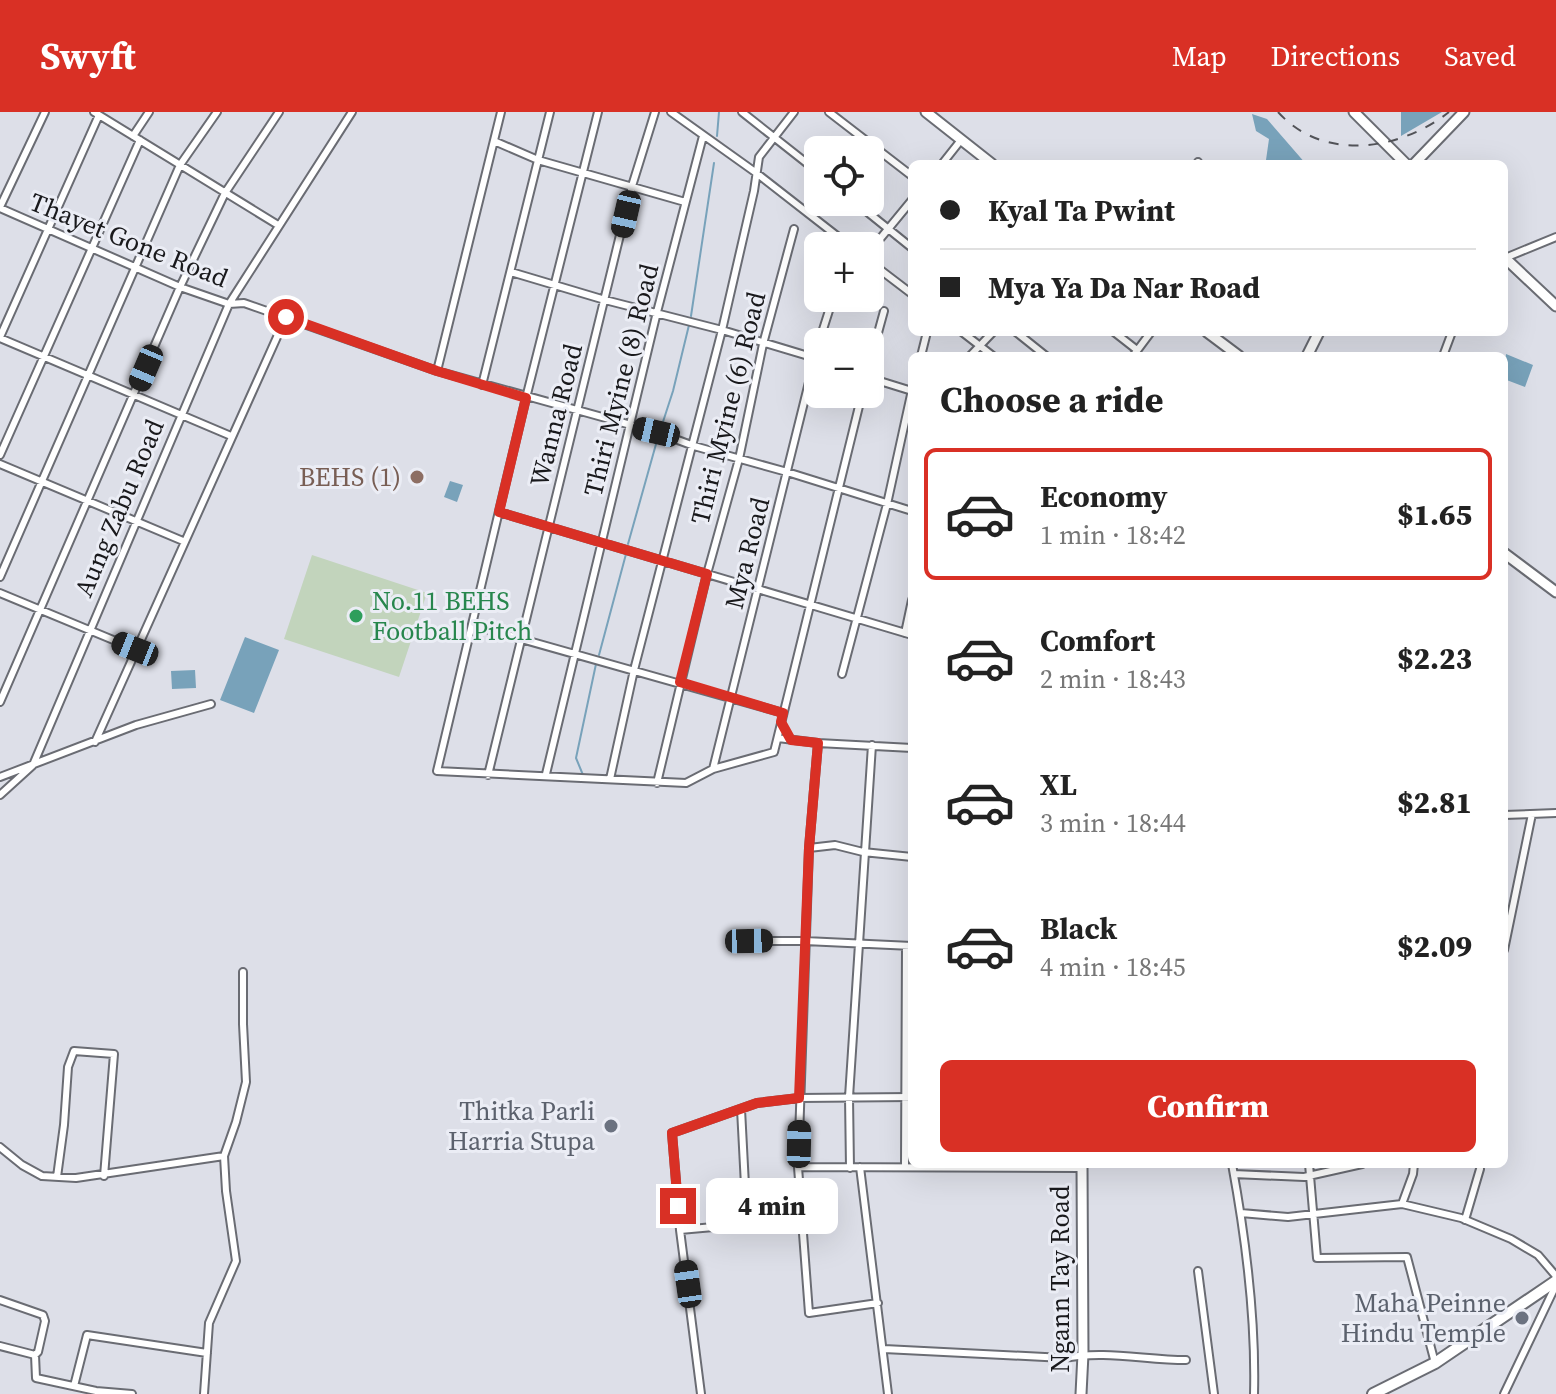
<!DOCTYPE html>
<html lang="en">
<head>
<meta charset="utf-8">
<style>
	:root { --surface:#fff; --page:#f2f2f2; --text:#222; --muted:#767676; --line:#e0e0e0; --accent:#d93025 }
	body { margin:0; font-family:"Source Serif 4",serif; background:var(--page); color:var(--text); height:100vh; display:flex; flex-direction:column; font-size:30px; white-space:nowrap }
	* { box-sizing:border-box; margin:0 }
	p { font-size:26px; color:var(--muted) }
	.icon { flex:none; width:44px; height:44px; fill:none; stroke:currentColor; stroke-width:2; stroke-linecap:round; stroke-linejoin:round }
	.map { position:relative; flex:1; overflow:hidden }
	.details { position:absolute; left:908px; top:240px; width:600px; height:816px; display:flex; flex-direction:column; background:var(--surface); border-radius:12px; box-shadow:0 8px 32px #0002 }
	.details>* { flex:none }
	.guide { position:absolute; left:908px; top:48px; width:600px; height:176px; border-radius:12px; box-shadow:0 8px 32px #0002; display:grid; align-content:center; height:176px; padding:0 32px; background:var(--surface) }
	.buttons { position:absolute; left:804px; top:24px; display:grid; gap:16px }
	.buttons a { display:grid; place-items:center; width:80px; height:80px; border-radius:12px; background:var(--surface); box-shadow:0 8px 32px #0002; font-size:40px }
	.end { position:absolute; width:36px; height:36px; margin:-18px; border:10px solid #d93025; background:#fff; box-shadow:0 0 0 4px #fff }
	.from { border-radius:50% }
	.bubble { position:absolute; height:56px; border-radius:12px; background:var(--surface); box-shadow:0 8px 32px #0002; font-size:26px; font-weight:800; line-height:56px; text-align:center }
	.car { position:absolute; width:24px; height:48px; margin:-24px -12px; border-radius:10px; box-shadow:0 0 6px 2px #0007; background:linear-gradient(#222 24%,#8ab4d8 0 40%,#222 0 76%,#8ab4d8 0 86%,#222 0) }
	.guide b { display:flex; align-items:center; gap:28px; height:76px; font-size:30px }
	.guide b+b { border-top:2px solid var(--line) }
	.guide i { width:20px; height:20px; background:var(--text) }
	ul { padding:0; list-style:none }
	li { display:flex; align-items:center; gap:24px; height:132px; margin:0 16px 12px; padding:0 16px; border:4px solid transparent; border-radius:12px }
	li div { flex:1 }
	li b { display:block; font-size:30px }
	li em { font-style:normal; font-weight:800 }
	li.selected { border-color:var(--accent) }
	li>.icon { width:72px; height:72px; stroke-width:1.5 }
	h2 { padding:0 32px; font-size:36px; line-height:96px }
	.action { display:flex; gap:16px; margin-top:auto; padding:16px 32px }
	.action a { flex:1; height:92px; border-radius:12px; background:var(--accent); color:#fff; font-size:32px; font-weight:800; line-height:92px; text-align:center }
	header { display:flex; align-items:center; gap:48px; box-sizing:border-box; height:112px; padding:0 40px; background:var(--accent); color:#fff }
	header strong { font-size:38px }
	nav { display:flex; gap:44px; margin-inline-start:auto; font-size:28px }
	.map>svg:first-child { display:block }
</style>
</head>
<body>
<header>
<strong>Swyft</strong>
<nav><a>Map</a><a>Directions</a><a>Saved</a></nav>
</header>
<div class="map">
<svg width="1556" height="1282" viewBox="0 0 1556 1282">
	<rect width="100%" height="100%" fill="#dddfe8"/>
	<path fill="#c2d4bc" d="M312,443L427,481L399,565L284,527Z"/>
	<path fill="#78a2ba" d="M1401,0H1442L1401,24Z
		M1252,2L1267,7L1306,52H1271L1266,48L1269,27L1256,19Z
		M1506,242L1533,253L1525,275L1504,267Z
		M450,369L463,373L457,390L444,385Z
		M245,525L279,538L254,601L220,588Z
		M195,558L196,576L172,577L171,559Z"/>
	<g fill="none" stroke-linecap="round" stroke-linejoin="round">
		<path stroke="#78a2ba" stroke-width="2" d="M717,24L719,0
			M691,204L714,51
			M660,319L673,279L689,213
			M628,432L658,325
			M599,543L626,442
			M583,663L576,646L596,552"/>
		<g stroke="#6a6c73" stroke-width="10">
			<path id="minor" d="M94,0L278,113
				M598,0L526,286L437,659L686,671L713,657L774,640L862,282
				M671,0L755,60L850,134
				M742,0L818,60
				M829,0L912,64
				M133,24L149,0
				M494,29L538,48L685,90
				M942,52L961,28
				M1198,52V50
				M855,90L912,136
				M0,95L45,0
				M0,96L180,175L229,192L244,191L437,259L656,320L694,334L787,360L912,399
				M870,139L912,88
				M1505,146L1556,125
				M870,150L912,182
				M511,160L605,188L722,218L815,246
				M962,220L993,244
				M1016,220L1046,244
				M1114,220L1137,238
				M0,225L99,3
				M0,226L231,324
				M819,230L833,186
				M921,244L927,220
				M970,244L993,220
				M1133,244L1151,220
				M1443,244L1452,220
				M870,250L884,199
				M437,259L501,0
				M870,266L912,279
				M482,273L550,0
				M0,343L140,28
				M0,352L183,429
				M499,400L912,523
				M0,465L180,53L217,0
				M0,481L135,537
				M472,513L783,601
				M905,521L912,488
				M842,562L887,392L912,278
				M0,590L180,175L225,81L279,0
				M778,626L818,631L912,636
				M95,630L286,205
				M818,631L809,736L798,1055L809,1201L878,1191
				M713,657L818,234
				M546,662L657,200L703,24
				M488,663L632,74L655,0
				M0,665L136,613L211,592
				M610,667L634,558L722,218L754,79L759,45L794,0
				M657,671L707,462L739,347L763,232L794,117
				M0,683L33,653L229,192L352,0
				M1504,703L1556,701
				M809,736L835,733L863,740L912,745
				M749,829H805L912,834
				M1504,838L1532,702
				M741,997L747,1112
				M0,1035L22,1053L42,1064L76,1066L224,1044
				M1232,1052C1246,1128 1256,1205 1254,1282
				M1309,1052L1317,1146L1407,1145L1435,1251
				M798,1055L1082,1056
				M860,1055L888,1282
				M905,1055L906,834
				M850,1056L849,985L872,633
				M1234,1062L1304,1065L1362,1052
				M57,1065L64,1013L68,955L74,939L114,942L104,1064
				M1402,1092L1413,1062L1414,1052
				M1241,1101L1288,1105L1402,1092L1461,1106L1511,1127L1538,1143L1556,1164
				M1465,1108L1480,1057
				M680,1118L802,1107
				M1198,1159L1214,1282
				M0,1188L43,1203L45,1209L38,1240L35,1243L36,1266L96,1279L132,1282
				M0,1234L35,1243
				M884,1237L1064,1246C1105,1238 1145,1248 1186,1248
				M74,1274L87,1223L207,1241
				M204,1282L209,1211L236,1149L226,1079L224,1044L236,1010L246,970L243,912V860
				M701,1282L680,1118L672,1021L757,991L799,986L912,985
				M1504,1282L1556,1173"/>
		</g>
		<g stroke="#6a6c73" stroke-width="13">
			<path id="secondary" d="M926,0L992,52
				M1354,0L1406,52
				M1414,52L1464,0
				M1504,145L1556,194
				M1207,220L1239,244
				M1307,244L1319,220
				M1504,441L1556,480
				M1081,1282L1083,1242L1082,1052"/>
		</g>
		<g stroke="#6a6c73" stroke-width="14">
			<path id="primary" d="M1373,1282L1435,1251L1556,1169"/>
		</g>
		<use href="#minor" stroke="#fff" stroke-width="6"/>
		<use href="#secondary" stroke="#fff" stroke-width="9"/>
		<use href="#primary" stroke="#fff" stroke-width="10"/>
		<path stroke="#525358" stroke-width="2" stroke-dasharray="10 10" stroke-linecap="butt" d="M1278,0C1324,51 1401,38 1449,0"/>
	</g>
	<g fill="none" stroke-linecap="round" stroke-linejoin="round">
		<path stroke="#d93025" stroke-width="10" d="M286,205L437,259L526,286L499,400L707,462L680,570L783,601L781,610L791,628L818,631L809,736L799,986L757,991L672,1021L678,1094"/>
	</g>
	<circle fill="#8d6e63" stroke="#ebedf5" stroke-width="3" cx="417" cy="365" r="8"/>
	<circle fill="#2e9e5b" stroke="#ebedf5" stroke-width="3" cx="356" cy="504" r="8"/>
	<g fill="#6b7280" stroke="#ebedf5" stroke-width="3">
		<circle cx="611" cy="1014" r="8"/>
		<circle cx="1522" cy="1206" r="8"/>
	</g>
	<g text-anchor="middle" stroke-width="6" stroke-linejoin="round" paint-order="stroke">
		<g font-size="26" fill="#19191c" stroke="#ebedf5">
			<text transform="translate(129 128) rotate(22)" y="9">Thayet Gone Road</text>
			<text transform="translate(621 268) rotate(-76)" y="9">Thiri Myine (8) Road</text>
			<text transform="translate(728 296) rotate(-76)" y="9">Thiri Myine (6) Road</text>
			<text transform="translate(556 303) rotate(-76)" y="9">Wanna Road</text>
			<text transform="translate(119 396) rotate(-67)" y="9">Aung Zabu Road</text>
			<text transform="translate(747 441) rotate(-76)" y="9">Mya Road</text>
			<text transform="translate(1060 1167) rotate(-90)" y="9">Ngann Tay Road</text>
		</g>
		<g font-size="26" fill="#785e54" stroke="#ebedf5" text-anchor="end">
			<text x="401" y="374">BEHS (1)</text>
		</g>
		<g font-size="26" fill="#27864d" stroke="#ebedf5" text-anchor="start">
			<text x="372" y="498">No.11 BEHS<tspan x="372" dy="30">Football Pitch</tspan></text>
		</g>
		<g font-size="26" fill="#5b616d" stroke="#ebedf5" text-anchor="end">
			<text x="595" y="1008">Thitka Parli<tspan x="595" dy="30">Harria Stupa</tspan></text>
			<text x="1506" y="1200">Maha Peinne<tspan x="1506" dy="30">Hindu Temple</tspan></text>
		</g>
	</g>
</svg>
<div class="buttons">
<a><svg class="icon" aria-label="locate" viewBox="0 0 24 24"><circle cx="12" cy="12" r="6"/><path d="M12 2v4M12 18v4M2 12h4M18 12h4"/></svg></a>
<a>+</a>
<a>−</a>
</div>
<i class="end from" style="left:286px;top:205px"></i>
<i class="end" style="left:678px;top:1094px"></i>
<div class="bubble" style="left:706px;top:1066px;width:132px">4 min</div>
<i class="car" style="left:626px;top:102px;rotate:193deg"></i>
<i class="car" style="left:146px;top:256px;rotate:203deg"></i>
<i class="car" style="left:656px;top:320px;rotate:283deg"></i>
<i class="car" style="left:135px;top:537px;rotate:292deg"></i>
<i class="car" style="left:749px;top:829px;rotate:89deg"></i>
<i class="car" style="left:799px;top:1032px;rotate:1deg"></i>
<i class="car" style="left:688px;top:1172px;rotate:352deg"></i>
<div class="guide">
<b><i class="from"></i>Kyal Ta Pwint</b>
<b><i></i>Mya Ya Da Nar Road</b>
</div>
<section class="details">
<h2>Choose a ride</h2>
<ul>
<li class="selected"><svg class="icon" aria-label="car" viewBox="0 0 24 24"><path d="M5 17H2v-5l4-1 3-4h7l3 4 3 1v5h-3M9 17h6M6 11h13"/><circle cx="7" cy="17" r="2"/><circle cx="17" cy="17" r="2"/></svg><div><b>Economy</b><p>1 min · 18:42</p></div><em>$1.65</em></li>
<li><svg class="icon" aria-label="car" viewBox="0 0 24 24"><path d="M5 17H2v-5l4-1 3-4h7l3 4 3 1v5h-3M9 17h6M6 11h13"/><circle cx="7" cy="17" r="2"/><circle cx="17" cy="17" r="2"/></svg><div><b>Comfort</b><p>2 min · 18:43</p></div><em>$2.23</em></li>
<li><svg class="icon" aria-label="car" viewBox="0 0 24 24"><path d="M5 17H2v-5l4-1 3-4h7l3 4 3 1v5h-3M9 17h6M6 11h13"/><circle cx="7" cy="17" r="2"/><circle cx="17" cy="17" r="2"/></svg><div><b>XL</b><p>3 min · 18:44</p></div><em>$2.81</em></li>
<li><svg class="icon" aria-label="car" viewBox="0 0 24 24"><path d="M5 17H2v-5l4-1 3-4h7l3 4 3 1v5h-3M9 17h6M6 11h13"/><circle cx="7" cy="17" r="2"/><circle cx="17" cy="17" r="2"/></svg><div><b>Black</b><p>4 min · 18:45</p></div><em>$2.09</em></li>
</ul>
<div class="action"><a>Confirm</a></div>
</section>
</div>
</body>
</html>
